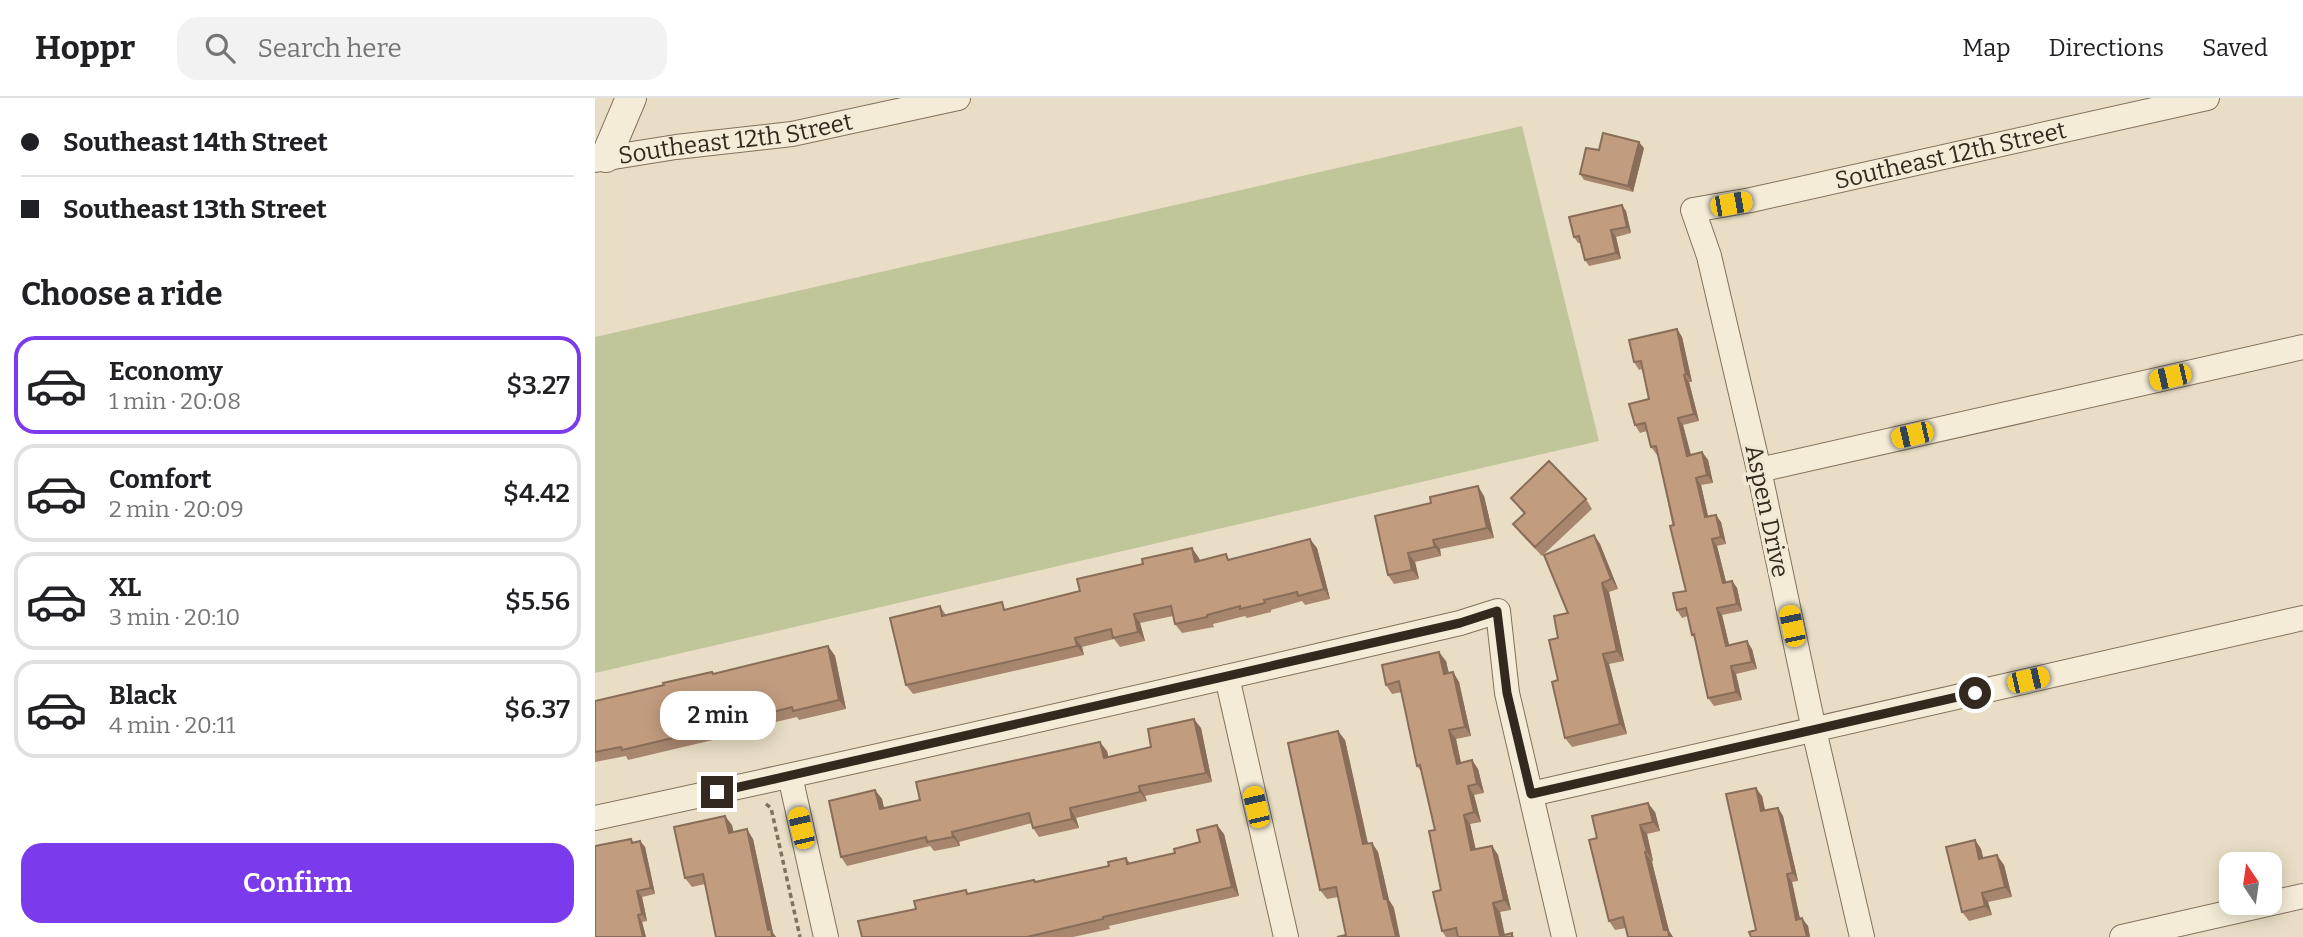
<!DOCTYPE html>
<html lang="en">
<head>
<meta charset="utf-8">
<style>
	:root { --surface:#fff; --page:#f2f2f2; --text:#202124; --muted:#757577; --line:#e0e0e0; --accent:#7c3aed }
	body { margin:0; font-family:Bitter,serif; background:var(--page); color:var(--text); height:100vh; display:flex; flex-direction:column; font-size:26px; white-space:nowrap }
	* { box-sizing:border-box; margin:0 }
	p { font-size:23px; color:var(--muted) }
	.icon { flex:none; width:38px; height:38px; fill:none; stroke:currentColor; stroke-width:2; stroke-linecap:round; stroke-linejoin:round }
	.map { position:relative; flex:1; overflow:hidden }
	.drawer { display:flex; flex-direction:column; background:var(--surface); width:595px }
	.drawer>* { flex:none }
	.banner { display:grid; align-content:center; height:154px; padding:0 21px; background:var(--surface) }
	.needle { width:46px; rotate:347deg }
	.buttons { position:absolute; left:1624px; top:754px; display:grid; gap:14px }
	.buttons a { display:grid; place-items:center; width:63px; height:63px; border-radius:14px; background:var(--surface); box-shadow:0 4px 18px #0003; font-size:35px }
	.end { position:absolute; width:32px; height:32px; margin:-16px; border:9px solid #33291f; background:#fff; box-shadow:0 0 0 4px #fff }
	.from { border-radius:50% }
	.bubble { position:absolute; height:49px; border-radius:21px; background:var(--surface); box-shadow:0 4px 18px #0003; font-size:23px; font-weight:600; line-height:49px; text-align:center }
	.car { position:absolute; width:21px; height:42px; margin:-21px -10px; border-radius:9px; box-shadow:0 0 5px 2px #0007; background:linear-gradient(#f5c518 24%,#345 0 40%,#f5c518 0 76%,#345 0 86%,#f5c518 0) }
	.banner b { display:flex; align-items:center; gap:24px; height:66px; font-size:26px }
	.banner b+b { border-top:2px solid var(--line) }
	.banner i { width:18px; height:18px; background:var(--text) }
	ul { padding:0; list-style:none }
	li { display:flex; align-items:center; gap:21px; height:98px; margin:0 14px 10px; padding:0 7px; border:4px solid var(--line); border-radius:21px }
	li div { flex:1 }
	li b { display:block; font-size:26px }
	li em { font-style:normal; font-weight:600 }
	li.active { border-color:var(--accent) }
	li>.icon { width:63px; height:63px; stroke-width:1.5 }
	h2 { padding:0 21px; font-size:32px; line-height:84px }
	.action { display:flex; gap:14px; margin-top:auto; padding:14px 21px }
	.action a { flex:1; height:80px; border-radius:21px; background:var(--accent); color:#fff; font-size:28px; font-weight:600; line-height:80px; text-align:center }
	header { display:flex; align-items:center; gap:42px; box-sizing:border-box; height:98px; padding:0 35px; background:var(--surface); border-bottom:2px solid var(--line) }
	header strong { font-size:33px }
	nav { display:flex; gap:38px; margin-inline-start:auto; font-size:24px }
	.search { width:490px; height:63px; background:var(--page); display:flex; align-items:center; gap:18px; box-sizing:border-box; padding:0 24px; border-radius:21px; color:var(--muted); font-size:26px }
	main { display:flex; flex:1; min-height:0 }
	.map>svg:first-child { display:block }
</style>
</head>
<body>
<header>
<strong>Hoppr</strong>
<div class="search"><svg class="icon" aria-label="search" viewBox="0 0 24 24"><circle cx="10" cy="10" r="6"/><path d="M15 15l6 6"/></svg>Search here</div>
<nav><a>Map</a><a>Directions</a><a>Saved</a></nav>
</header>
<main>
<section class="drawer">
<div class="banner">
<b><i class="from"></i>Southeast 14th Street</b>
<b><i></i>Southeast 13th Street</b>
</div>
<h2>Choose a ride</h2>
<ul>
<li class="active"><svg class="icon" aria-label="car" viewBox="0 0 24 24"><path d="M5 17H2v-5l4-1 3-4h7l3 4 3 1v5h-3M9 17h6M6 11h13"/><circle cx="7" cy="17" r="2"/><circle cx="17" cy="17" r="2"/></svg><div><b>Economy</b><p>1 min · 20:08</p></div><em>$3.27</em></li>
<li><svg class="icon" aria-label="car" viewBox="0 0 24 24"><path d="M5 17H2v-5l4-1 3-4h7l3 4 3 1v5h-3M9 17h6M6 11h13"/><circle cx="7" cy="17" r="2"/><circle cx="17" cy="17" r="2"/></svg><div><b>Comfort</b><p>2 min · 20:09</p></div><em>$4.42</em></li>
<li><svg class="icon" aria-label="car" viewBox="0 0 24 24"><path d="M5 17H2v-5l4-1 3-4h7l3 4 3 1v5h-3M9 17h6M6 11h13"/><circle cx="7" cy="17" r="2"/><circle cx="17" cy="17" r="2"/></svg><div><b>XL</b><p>3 min · 20:10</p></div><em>$5.56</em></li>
<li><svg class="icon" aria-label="car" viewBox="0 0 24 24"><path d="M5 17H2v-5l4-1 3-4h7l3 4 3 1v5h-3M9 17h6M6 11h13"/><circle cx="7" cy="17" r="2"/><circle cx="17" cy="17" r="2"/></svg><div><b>Black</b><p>4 min · 20:11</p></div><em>$6.37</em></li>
</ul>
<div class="action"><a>Confirm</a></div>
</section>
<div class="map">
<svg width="1708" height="839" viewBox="0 0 1708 839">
	<rect width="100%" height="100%" fill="#e9dec5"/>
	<path fill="#c0c59a" d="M927,28L1004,343L0,575V239Z"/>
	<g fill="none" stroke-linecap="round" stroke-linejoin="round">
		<g stroke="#82715d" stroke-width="26">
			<g id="minor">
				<path id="s1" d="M0,62L81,49L197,36L363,0"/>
				<path d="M1164,372L1708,249"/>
				<path d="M632,579L691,839"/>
				<path d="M195,678L231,839"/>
				<path d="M936,696L1708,520"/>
				<path d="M0,720C289,658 577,592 865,525L903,513L912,595L969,839"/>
				<path id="s2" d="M1267,839L1219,632L1164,372L1114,158L1098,112L1156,102L1612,0"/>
				<path d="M1527,839L1708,798"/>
			</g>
		</g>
		<g stroke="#82715d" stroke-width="32">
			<path id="tertiary" d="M11,59L36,0"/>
		</g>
		<path stroke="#82715d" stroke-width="3.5" stroke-dasharray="5 3.5" stroke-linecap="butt" d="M171,706L176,710L205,839"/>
		<use href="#minor" stroke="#f4ecd7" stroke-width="24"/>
		<use href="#tertiary" stroke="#f4ecd7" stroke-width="30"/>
	</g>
	<path fill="#a7866d" d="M1049,50L1038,94L989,82L985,76L1004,52Z
		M1031,113L1036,135L1021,139L1026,161L994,168L990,162L986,145H983L979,139Z
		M1082,231L1087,239L1097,284H1094L1104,323L1088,327L1096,357L1107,354L1113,362L1118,385L1106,387L1113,418L1126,424L1131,446L1122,448L1131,484L1137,483L1142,490L1147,513L1127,517L1134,547L1157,551L1162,571L1141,576L1147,602L1119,608L1113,600L1101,542L1097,537L1093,518L1087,520L1082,512L1091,493L1063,357H1062L1056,349L1052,333L1045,335L1040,327L1054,301L1047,271L1044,272L1039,264Z
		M889,398L899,440L845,451L846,458L820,464L824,481L799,486L793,477L780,418Z
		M916,400L991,401L997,411L947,458L925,435L918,426L929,416Z
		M999,437L1005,446L1023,491L1014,494L1029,563L1014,566L1032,636L977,649L970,640L963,582V540Z
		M722,450L735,501L710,507L707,503L676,512V514L652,520L650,518L618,526L619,529L587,535L580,526L578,518L545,525L550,543L525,549L519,541L487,549L489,557L318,596L311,587L345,508L351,517L412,511L485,493L604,460L605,463L635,462Z
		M233,548L240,558L251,611L204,622L202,619L172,626L173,629L33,662L31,658L0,664V603L69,587L117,574L119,576Z
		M851,563L854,575L858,574L864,584L876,638L861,641L866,665L877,662L883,671L889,695L879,697L886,724L875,726L881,752L897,748L903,757L916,812L905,814L910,837L917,835L919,839H851L847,833L846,792L840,732L826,673L822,668L807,594L797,596L791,587Z
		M606,630L617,684L550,698L552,703L481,720L484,730L444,739L438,730L437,725L364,744L365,748L339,753L335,748L252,768L246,759L280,692L287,701L289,710L325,702L512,653L513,659L556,649Z
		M750,642L773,745H777L783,754L794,802L799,810L751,837L743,799L732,801L725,792Z
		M1167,698L1170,713L1183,710L1188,718L1203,783L1197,784L1205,821L1213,828L1215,839H1156L1161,832Z
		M1060,714L1065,733L1052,736L1058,763L1057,764L1074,833L1078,839H1033L1031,830L1020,832L1014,823L1002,740Z
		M137,727L138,734L158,741L178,835L181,839H121L110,786L97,789L90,780Z
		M629,736L644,798L514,828L515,831L478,839H267L321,811L374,796L441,784L514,768L531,760L535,765L580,755L605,744Z
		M36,741L38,744L45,743L50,749L60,796L47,799L52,823L47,824L51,839H0Z
		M1380,742L1386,751L1388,760L1409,767L1417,799L1393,804L1397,817L1374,823L1367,814Z"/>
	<path fill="#886d59" d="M1044,44L1049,50L1038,94L1033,88Z
		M1027,107L1031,113L1036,135L1032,129Z
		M1016,132L1021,139L1026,161L1021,155Z
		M1082,231L1087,239L1097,284L1091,276Z
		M1089,277L1094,284L1104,323L1099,316Z
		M1083,320L1088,327L1098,365L1092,358Z
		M1107,354L1113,362L1118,385L1112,377Z
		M1101,380L1106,387L1115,427L1110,419Z
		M883,388L889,398L899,440L892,430Z
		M1121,417L1126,424L1131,446L1126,439Z
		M999,437L1005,446L1023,491L1016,481Z
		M715,441L722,450L735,501L729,491Z
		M1117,441L1122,448L1133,492L1128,485Z
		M838,442L845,451L846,458L840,449Z
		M597,450L604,460L607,474L600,464Z
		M813,455L820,464L824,481L817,472Z
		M1137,483L1142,490L1147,513L1142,506Z
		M1007,485L1014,494L1029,563L1022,553Z
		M1122,510L1127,517L1136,555L1131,548Z
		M539,516L545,525L550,543L543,534Z
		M480,540L487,549L489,557L482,548Z
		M1152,543L1157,551L1162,571L1157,564Z
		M233,548L240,558L251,611L244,602Z
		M844,554L851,563L856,586L849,576Z
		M1008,556L1014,566L1032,636L1025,626Z
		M1136,568L1141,576L1147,602L1141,594Z
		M858,574L864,584L876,638L870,629Z
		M599,621L606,630L617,684L611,675Z
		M854,632L861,641L868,675L862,666Z
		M743,633L750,642L775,756L768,746Z
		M505,644L512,653L516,669L509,660Z
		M877,662L883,671L889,695L882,686Z
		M544,688L550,698L552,703L545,694Z
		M873,688L879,697L886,724L879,714Z
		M1161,690L1167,698L1172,721L1166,713Z
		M280,692L287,701L291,720L285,711Z
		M1053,705L1060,714L1065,733L1058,724Z
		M475,710L481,720L484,730L477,721Z
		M1183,710L1188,718L1203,783L1198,775Z
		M869,717L875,726L883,762L876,752Z
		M130,718L137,727L141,745L134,735Z
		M622,727L629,736L644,798L637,789Z
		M1045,727L1052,736L1058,763L1052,754Z
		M152,731L158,741L178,835L181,839H177L173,832Z
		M357,734L364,744L365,748L358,739Z
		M1380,742L1386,751L1391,771L1384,761Z
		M45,743L50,749L60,796L56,790Z
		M777,745L783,754L794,802L799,810L805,839H801L789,801Z
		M897,748L903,757L916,812L909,802Z
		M1050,754L1057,764L1074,833L1078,839H1074L1069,832Z
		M1402,757L1409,767L1417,799L1410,789Z
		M1192,776L1197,784L1207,830L1201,822Z
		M42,793L47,799L52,823L47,816Z
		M1387,795L1393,804L1397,817L1390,808Z
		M898,805L905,814L910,839H906Z
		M43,817L47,824L51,839H48Z
		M1207,820L1213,828L1215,839H1212Z"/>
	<path fill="#c29c7f" stroke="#886d59" stroke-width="2" d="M1008,35L1044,44L1033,88L985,76L991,50L1004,52Z
		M1027,107L1032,129L1016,132L1021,155L990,162L984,138L979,139L974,119Z
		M1082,231L1091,276L1089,277L1099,316L1083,320L1092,358L1107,354L1112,377L1101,380L1110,419L1121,417L1126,439L1117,441L1128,485L1137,483L1142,506L1122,510L1131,548L1152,543L1157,564L1136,568L1141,594L1113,600L1099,536L1097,537L1091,510L1082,512L1078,495L1091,493L1075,428L1079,427L1061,348L1056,349L1050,325L1040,327L1034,306L1054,301L1046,263L1039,264L1034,242Z
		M954,363L991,401L940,449L918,426L930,415L916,400Z
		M883,388L892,430L838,442L840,449L813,455L817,472L793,477L780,418L836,405L835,399Z
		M999,437L1016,481L1007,485L1022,553L1008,556L1025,626L970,640L957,584L963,582L954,542L963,540L959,518L973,515L949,457Z
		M715,441L729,491L703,498L702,494L669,502L670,505L645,511V508L612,517V519L580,526L576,508L539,516L543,534L518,540L516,531L480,540L482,548L311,587L295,520L345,508L347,518L407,504L409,512L485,493L482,481L548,466L547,461L597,450L600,464L631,456L633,462Z
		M233,548L244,602L198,613L197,609L166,617V619L27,652L26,649L0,654V603L69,587L68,585L117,574L118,576Z
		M844,554L849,576L858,574L870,629L854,632L862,666L877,662L882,686L873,688L879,714L869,717L876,752L897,748L909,802L898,805L905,838L917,835V839H863L861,830L847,833L838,794L846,792L834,733L840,732L825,667L822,668L804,583L791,587L787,567Z
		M599,621L611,675L544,688L545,694L475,710L477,721L438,730L434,715L357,734L358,739L332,744L331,739L246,759L234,703L280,692L285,711L325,702L321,684L505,644L509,660L556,649L553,631Z
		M743,633L768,746L777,745L789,801H792L801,839H742L751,837L741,789L725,792L693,645Z
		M1161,690L1166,713L1183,710L1198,775L1192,776L1201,822L1207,820L1212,839H1156L1154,834L1161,832L1131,696Z
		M1053,705L1058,724L1045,727L1052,754H1050L1069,832H1073L1074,839H1033L1028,819L1014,823L994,742L1002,740L997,718Z
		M130,718L134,735L152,731L173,832L176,831L177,839H121L108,776L90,780L79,729Z
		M622,727L637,789L508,819V821L432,839H267L263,823L321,811L319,803L371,792L372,796L439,782L440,784L514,768L513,764L531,760L532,766L580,755L579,751L605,744L602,732Z
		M36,741L37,745L45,743L56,790L42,793L47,816L43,817L48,839H0V748Z
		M1380,742L1384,761L1402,757L1410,789L1387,795L1390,808L1367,814L1351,749Z"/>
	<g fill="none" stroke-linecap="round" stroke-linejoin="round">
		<path stroke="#33291f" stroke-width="9" d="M122,694L865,525L902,513L912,595L936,696L1380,595"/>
	</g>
	<g text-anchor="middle" stroke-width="7" stroke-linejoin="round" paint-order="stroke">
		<g font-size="24" fill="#33291f" stroke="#f1e9d4">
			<text dy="8" stroke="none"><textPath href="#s1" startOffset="142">Southeast 12th Street</textPath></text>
			<text dy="8" stroke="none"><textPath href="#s2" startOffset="1010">Southeast 12th Street</textPath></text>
			<text transform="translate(1172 413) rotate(78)" y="8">Aspen Drive</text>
		</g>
	</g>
</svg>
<div class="buttons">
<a><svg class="needle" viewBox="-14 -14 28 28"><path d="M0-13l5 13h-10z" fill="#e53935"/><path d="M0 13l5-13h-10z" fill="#757577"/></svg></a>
</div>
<i class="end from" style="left:1380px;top:595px"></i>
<i class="end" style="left:122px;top:694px"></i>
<div class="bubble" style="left:65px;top:593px;width:116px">2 min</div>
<i class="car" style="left:1136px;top:106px;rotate:80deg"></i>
<i class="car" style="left:1575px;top:279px;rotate:257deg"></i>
<i class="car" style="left:1317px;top:337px;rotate:257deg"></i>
<i class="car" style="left:1197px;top:528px;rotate:348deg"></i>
<i class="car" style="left:1433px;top:582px;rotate:77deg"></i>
<i class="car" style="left:661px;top:709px;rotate:347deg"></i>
<i class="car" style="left:206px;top:730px;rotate:347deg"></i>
</div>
</main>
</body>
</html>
